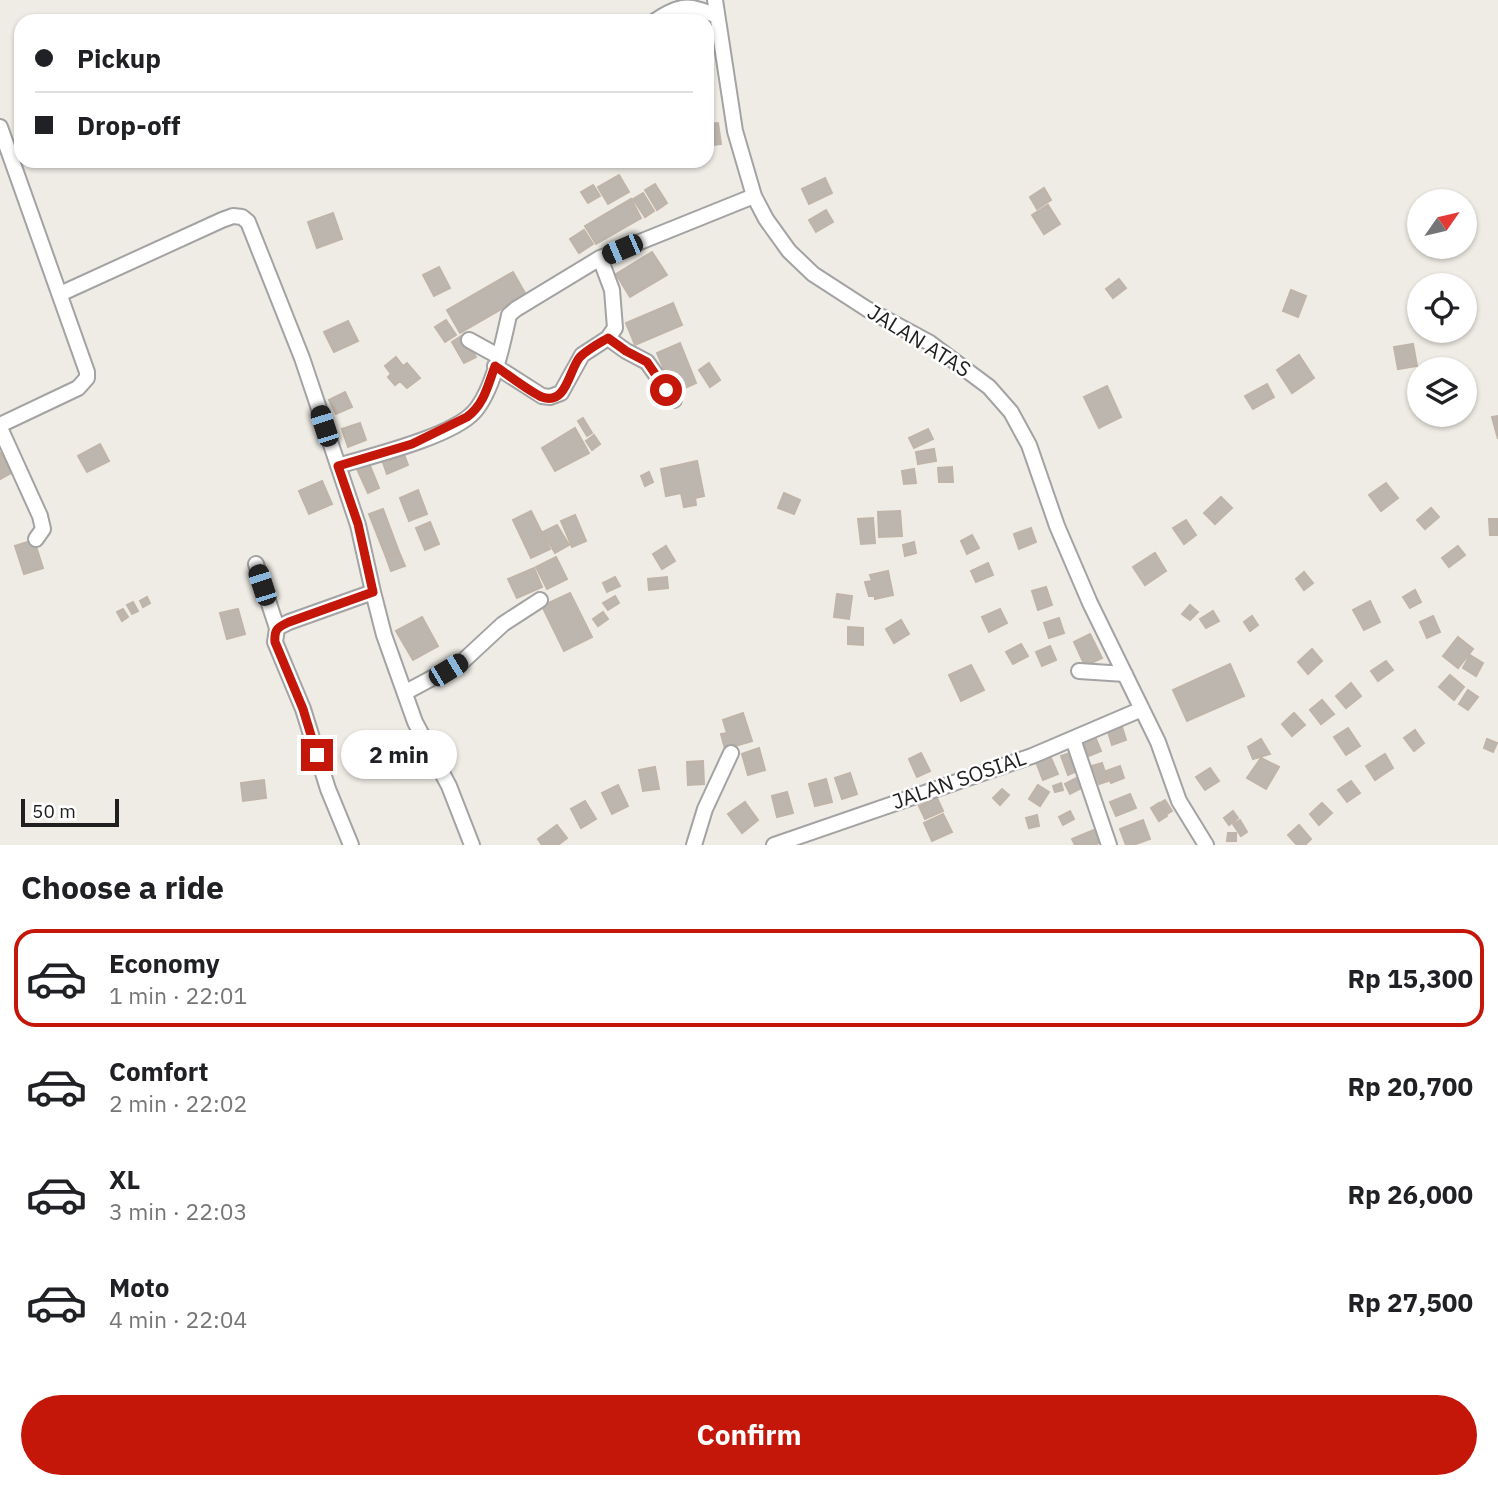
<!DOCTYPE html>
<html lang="en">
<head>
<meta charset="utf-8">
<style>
	:root { --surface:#fff; --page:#f6f6f6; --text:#202124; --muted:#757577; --line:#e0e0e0; --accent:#c41709 }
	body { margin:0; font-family:"IBM Plex Sans",sans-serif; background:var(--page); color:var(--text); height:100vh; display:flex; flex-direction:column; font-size:26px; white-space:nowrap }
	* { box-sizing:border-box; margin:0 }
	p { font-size:23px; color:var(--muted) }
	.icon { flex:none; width:38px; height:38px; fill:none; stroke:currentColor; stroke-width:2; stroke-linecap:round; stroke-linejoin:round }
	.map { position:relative; height:845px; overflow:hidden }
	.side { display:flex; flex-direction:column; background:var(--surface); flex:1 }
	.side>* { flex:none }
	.guide { position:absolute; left:14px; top:14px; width:700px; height:154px; border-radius:21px; box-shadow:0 2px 5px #0004; display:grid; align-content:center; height:154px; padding:0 21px; background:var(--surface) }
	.needle { width:46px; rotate:56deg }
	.tools { position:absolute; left:1407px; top:189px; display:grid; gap:14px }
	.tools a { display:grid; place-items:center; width:70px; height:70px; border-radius:50%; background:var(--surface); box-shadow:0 2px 5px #0004; font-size:35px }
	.scale { position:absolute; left:21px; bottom:18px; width:98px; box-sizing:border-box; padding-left:7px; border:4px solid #1f1f1f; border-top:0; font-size:19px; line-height:24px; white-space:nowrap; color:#1f1f1f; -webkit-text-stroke:5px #fff; paint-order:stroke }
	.end { position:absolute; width:32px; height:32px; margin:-16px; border:9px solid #c41709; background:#fff; box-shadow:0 0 0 4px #fff }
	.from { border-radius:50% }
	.bubble { position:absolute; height:49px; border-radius:24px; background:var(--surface); box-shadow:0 2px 5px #0004; font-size:23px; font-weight:700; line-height:49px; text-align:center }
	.car { position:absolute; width:21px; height:42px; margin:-21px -10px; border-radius:9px; box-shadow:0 0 5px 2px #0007; background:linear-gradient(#222 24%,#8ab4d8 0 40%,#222 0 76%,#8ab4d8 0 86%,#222 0) }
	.guide b { display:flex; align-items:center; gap:24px; height:66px; font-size:26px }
	.guide b+b { border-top:2px solid var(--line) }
	.guide i { width:18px; height:18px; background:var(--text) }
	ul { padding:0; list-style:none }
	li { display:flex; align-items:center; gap:21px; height:98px; margin:0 14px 10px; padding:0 7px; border:4px solid transparent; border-radius:21px }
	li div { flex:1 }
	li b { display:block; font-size:26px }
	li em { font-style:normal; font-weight:700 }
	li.on { border-color:var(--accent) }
	li>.icon { width:63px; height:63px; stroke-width:1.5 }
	h2 { padding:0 21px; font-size:32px; line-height:84px }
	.button { display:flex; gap:14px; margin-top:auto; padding:14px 21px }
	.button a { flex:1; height:80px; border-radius:42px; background:var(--accent); color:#fff; font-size:28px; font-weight:700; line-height:80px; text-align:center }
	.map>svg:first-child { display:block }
</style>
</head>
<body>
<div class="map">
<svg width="1498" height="845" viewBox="0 0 1498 845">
	<rect width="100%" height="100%" fill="#efece5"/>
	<path fill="#bcb6af" stroke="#c0b4a8" stroke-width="2" d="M718,123L721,144L707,146V124Z
		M619,175L629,192L608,204L598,187Z
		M825,178L832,193L809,204L802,189Z
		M655,184L667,203L657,210L645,190Z
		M593,185L600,196L588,203L581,192Z
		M1044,188L1051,200L1037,209L1030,197Z
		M643,193L654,211L645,217L633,199Z
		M631,199L641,218L596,244L585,226Z
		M1048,205L1060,224L1044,234L1032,215Z
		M826,210L833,222L816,232L809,220Z
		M333,213L342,239L317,248L308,222Z
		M584,230L593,244L579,253L570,239Z
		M652,252L667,275L630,297L616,274Z
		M439,267L450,288L434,296L423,275Z
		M513,272L526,295L460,333L447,310Z
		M1119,279L1126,288L1113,298L1106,289Z
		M1291,290L1306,296L1298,317L1283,311Z
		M673,303L682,325L635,345L626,323Z
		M446,320L456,335L445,342L435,327Z
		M348,321L358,341L334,352L324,332Z
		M463,335L476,357L464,363L452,342Z
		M680,343L696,383L674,393L657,353Z
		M1413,344L1417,366L1398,369L1394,347Z
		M1299,355L1314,378L1292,393L1277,370Z
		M396,357L403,366L407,363L420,378L407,388L400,381L395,385L388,377L391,374L385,366Z
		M709,363L720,380L710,387L699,370Z
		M1267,384L1274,397L1253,409L1245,396Z
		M1107,386L1121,417L1099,428L1084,397Z
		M345,392L352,407L336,414L329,400Z
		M1498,416V439L1492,417Z
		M583,418L592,433L587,436L578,421Z
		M360,423L366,440L348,447L342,429Z
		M575,428L589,453L555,471L542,448Z
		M928,429L933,439L914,448L909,438Z
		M594,435L600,444L592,450L586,441Z
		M100,444L109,461L87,472L78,456Z
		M402,449L408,465L387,474L381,457Z
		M934,449L936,461L918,464L916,452Z
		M0,452L11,473L0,479Z
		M368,461L379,488L368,493L356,467Z
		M697,461L704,496L695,498L696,505L684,507L681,493L666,496L661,469Z
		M952,467L953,482H939L938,468Z
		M914,469L916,483L904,484L902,471Z
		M649,472L653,482L645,486L641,476Z
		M322,481L332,504L309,514L299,491Z
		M1386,483L1398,498L1381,511L1369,495Z
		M418,490L427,514L409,521L400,498Z
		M784,493L800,500L794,514L778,508Z
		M1221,497L1232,508L1215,524L1204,513Z
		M1431,508L1439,517L1425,529L1417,520Z
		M383,509L399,552L386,557L369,514Z
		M531,511L550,549L531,558L513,520Z
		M900,511L902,536L879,537L878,512Z
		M575,515L586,541L572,547L561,521Z
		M873,518L875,543L861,544L858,519Z
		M1489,519H1498V535H1490Z
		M1186,520L1196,535L1184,544L1173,528Z
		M430,522L439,544L425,550L416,528Z
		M557,525L569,545L555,553L543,532Z
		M1031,528L1036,542L1019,549L1014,534Z
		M972,535L979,548L967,554L961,541Z
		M34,540L43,568L24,574L15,546Z
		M914,542L916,553L905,556L903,545Z
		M666,546L675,561L662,569L653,554Z
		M1458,546L1465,555L1449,567L1442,558Z
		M399,552L405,566L391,571L386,557Z
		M1155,553L1166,571L1145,585L1133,567Z
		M556,557L567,579L547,589L536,567Z
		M988,563L993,575L976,582L971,571Z
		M534,568L542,587L517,598L508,579Z
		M888,571L893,595L875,599V596H869L865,582L872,581L870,575Z
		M1304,572L1313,583L1304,590L1296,579Z
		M615,577L620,586L607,592L603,583Z
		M667,577L668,588L649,590L648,579Z
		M1046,587L1052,605L1038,610L1032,591Z
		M1415,590L1421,602L1410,608L1403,597Z
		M570,593L592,637L564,651L542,606Z
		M837,594L852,596L849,619L834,617Z
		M615,596L619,603L608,610L603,603Z
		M147,597L150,603L143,607L140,601Z
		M1370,601L1380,622L1364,630L1353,610Z
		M133,602L138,611L132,614L127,605Z
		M1190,605L1198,612L1190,620L1182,614Z
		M123,609L128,617L122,621L117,612Z
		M238,609L245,634L227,639L220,613Z
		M1000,609L1007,623L989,632L982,617Z
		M1213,611L1219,621L1206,628L1200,619Z
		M603,612L608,619L598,626L593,619Z
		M1252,616L1258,625L1250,631L1244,622Z
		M1433,616L1440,632L1427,638L1420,622Z
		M422,617L438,646L413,660L396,631Z
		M1059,618L1064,633L1049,638L1044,623Z
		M901,620L909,634L894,643L886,629Z
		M848,627L863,628V645L848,644Z
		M1090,634L1102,658L1085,666L1074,642Z
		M1458,637L1473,649L1458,668L1443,656Z
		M1021,644L1028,656L1013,664L1006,652Z
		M1050,646L1056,660L1042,666L1036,652Z
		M1312,649L1322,661L1308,674L1298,662Z
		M1470,655L1483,663L1476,676L1463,668Z
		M1386,661L1393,670L1378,681L1371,671Z
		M1230,664L1244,696L1187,721L1173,690Z
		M971,665L984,690L961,701L949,675Z
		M1450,675L1464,687L1454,700L1439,687Z
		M1351,683L1361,696L1346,708L1336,696Z
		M1468,690L1478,697L1468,710L1459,704Z
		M1322,700L1334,714L1321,724L1310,710Z
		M743,713L752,741L725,749L721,734L727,733L723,720Z
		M1294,713L1305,725L1292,736L1282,724Z
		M1122,727L1126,740L1112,745L1108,732Z
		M1348,728L1360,746L1346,755L1334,737Z
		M1415,730L1424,743L1414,751L1404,738Z
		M1093,732L1101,751L1089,756L1081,738Z
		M1261,739L1270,754L1253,759L1248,747Z
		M1487,739L1497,743L1493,752L1484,748Z
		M759,748L765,770L748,775L742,754Z
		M1075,751L1082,769L1068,775L1061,756Z
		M921,753L930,771L917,777L909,759Z
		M1385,754L1393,768L1375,780L1366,766Z
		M421,755L424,774L398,778L395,758Z
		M1050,756L1058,774L1043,780L1036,762Z
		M1261,758L1279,767L1266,789L1247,778Z
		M703,761L704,784L688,785L687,762Z
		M1102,763L1108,781L1099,784L1092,766Z
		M1120,766L1124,778L1111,783L1106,771Z
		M655,767L659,789L643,791L639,770Z
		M1210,768L1219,781L1205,790L1196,777Z
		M850,773L857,794L842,799L835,778Z
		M1080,776L1085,786L1070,794L1065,784Z
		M826,779L832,802L815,806L809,784Z
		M264,780L266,798L243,801L241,783Z
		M1351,781L1360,793L1347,802L1338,790Z
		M1061,783L1063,790L1055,792L1053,786Z
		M618,785L628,806L612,814L602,793Z
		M1038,785L1049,792L1040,806L1029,799Z
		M1002,789L1009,795L1000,805L993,798Z
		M787,792L793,813L777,817L772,796Z
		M1130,794L1136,808L1116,816L1110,802Z
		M937,798L943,811L925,819L919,806Z
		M1165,800L1172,811L1167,814L1160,803Z
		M585,801L596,819L581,828L571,809Z
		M745,802L758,820L742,833L728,814Z
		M1159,803L1167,816L1159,821L1151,808Z
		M1322,803L1332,813L1319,825L1310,814Z
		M1070,811L1074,819L1063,825L1059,817Z
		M1233,811L1238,818L1229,825L1224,818Z
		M943,814L952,832L932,841L924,823Z
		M1037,815L1039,826L1029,828L1026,818Z
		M1143,820L1150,839L1133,845H1126L1120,829Z
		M1240,820L1247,832L1241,836L1233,824Z
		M557,825L567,838L558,845H542L538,839Z
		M1299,825L1311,839L1305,845H1297L1288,835Z
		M1096,829L1101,842L1094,845H1075L1072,839Z
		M1228,833H1236V841H1227Z"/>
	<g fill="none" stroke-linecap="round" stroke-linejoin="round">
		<g stroke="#a3a3a3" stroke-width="18">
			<path id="minor" d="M715,0L735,131L754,196L766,219L789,251L813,274L867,309L930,343L989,387L1011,412L1029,445L1057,526L1090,603L1158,742L1179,801L1206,845
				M655,21C681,3 689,5 717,16
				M0,127L87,372V378L78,388L0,425
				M60,294L222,220L233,216L242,217L248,222L302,358L358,525L373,592
				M608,338L626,351L647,362L674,400
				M469,340L498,356
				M495,366L542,396L550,397L561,393L582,355L608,338L615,328L612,290L600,258
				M0,428L40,516L43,529L36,539
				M338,466C371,456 451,437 474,412C493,391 503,343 509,315L516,309L600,258L754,196
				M256,564L277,628
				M1079,671L1125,674
				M406,692L462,662L503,624L540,600
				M1073,739L1109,845
				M351,845L328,789L303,709L275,642L277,628L289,622L373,592L384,635L415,722L449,786L472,845
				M694,845L705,809L731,753
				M774,845L1032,756L1142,709"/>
		</g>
		<use href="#minor" stroke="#fff" stroke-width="14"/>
	</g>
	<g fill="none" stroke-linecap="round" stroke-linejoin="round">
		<path stroke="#c41709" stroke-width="9" d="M317,755L303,709L275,642C274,629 278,627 289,622L373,592L358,524L338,466L412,444L467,417C484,405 488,385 495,366C507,374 530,392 542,397C567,406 569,369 580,357C588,349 598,344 608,338L626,351L647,362L666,390"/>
	</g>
	<g text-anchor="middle" stroke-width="5" stroke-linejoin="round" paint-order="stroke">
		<g font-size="21" fill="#1f1f1f" stroke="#fff">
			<text transform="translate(919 341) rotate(32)" y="7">JALAN ATAS</text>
			<text transform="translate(959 780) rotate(-19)" y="7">JALAN SOSIAL</text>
		</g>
	</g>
</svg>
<div class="tools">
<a><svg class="needle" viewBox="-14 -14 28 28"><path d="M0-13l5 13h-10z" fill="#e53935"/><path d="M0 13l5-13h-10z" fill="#757577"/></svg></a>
<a><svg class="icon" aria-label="locate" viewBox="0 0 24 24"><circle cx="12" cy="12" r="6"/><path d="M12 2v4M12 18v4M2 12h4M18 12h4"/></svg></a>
<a><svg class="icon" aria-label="layers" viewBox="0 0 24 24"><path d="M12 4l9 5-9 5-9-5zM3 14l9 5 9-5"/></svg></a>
</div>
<div class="scale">50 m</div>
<i class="end from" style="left:666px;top:390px"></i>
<i class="end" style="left:317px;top:755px"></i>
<div class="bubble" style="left:341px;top:730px;width:116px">2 min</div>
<i class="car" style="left:622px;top:249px;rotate:247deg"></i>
<i class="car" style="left:324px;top:426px;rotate:342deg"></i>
<i class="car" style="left:262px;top:585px;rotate:342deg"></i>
<i class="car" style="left:448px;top:670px;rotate:59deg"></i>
<div class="guide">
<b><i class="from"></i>Pickup</b>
<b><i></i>Drop-off</b>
</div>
</div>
<section class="side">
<h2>Choose a ride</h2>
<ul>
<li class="on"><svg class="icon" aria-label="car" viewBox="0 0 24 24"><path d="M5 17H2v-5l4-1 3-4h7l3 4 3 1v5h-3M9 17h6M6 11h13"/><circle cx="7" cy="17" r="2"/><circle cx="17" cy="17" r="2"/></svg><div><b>Economy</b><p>1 min · 22:01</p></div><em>Rp 15,300</em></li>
<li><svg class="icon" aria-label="car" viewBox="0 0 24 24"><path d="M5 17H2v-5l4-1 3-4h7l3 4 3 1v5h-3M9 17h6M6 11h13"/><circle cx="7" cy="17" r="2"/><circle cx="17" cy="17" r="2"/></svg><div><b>Comfort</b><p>2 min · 22:02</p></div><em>Rp 20,700</em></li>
<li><svg class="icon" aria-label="car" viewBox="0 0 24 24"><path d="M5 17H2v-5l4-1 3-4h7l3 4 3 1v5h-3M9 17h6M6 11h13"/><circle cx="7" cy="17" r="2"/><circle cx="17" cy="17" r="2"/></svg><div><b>XL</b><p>3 min · 22:03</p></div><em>Rp 26,000</em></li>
<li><svg class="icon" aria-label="car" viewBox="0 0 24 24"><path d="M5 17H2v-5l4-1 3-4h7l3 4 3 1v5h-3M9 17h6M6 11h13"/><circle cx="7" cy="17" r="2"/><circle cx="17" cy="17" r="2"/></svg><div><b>Moto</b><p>4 min · 22:04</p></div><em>Rp 27,500</em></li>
</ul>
<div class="button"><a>Confirm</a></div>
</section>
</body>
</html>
